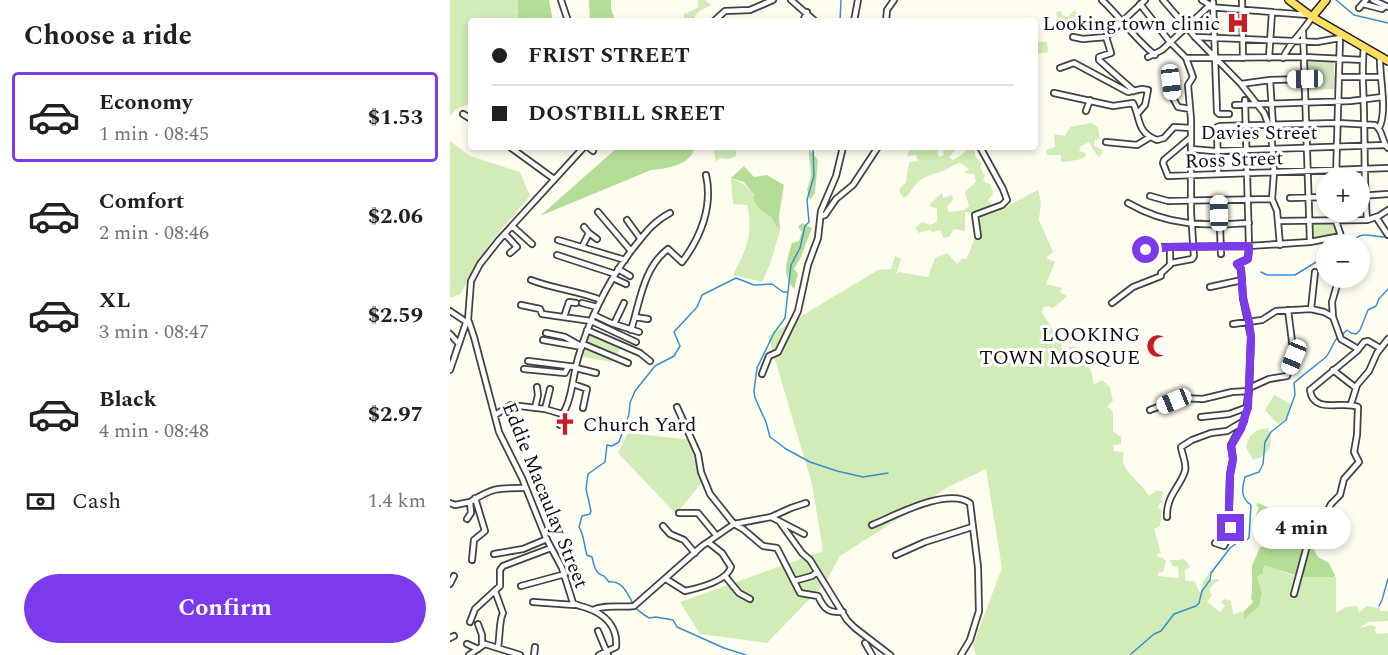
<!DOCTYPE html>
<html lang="en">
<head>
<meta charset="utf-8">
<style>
	:root { --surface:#fff; --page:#f6f6f6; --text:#202124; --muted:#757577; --line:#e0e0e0; --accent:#7c3aed }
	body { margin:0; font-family:Spectral,serif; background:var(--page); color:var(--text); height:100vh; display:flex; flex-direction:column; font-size:22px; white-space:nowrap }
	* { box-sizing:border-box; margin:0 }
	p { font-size:20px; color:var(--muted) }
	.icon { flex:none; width:33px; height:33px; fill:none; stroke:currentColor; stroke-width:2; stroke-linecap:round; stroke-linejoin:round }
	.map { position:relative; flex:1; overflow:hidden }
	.drawer { display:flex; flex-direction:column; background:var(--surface); width:450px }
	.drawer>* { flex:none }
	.hud { position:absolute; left:18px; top:18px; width:570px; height:132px; border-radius:6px; box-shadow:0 3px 9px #0003; display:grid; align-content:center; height:132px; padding:0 24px; background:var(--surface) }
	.fabs { position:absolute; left:866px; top:168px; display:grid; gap:12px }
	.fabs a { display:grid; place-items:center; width:54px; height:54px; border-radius:50%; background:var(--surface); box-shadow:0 3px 9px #0003; font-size:30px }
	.end { position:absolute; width:27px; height:27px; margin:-14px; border:8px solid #7c3aed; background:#fff; box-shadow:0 0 0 3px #fff }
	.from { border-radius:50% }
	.bubble { position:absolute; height:42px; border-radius:21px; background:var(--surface); box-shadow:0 3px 9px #0003; font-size:20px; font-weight:700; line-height:42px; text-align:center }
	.car { position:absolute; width:18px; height:36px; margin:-18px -9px; border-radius:8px; box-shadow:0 0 4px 2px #0007; background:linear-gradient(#fff 24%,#345 0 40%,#fff 0 76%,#345 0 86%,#fff 0) }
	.hud b { display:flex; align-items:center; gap:21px; height:57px; font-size:22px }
	.hud b+b { border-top:2px solid var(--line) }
	.hud i { width:15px; height:15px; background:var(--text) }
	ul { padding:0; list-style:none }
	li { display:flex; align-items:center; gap:18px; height:90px; margin:0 12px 9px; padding:0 12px; border:3px solid transparent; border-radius:6px }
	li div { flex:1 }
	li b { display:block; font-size:22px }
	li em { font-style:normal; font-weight:700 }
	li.active { border-color:var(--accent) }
	li>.icon { width:54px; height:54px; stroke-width:1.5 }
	h2 { padding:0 24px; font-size:27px; line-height:72px }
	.pay { display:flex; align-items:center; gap:15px; height:66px; padding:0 24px; font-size:22px }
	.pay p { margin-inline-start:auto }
	.button { display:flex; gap:12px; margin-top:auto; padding:12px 24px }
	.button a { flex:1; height:69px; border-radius:36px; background:var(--accent); color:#fff; font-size:24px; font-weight:700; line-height:69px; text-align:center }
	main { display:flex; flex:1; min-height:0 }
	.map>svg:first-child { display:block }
</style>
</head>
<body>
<main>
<section class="drawer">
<h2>Choose a ride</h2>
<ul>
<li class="active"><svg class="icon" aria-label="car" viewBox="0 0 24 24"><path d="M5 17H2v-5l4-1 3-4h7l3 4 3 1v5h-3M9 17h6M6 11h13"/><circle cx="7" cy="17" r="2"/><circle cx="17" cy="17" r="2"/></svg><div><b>Economy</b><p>1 min · 08:45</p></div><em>$1.53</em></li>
<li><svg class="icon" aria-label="car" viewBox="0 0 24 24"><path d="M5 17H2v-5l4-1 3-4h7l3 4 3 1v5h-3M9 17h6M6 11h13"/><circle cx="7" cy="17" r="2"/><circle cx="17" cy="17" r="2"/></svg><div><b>Comfort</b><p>2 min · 08:46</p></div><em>$2.06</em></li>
<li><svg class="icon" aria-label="car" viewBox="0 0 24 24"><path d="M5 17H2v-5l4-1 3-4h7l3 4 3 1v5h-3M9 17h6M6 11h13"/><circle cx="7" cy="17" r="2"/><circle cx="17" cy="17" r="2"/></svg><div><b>XL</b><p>3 min · 08:47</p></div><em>$2.59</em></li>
<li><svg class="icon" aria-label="car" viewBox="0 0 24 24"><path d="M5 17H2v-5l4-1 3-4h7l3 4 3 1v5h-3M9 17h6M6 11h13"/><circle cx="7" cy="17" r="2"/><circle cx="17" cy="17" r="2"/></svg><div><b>Black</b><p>4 min · 08:48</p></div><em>$2.97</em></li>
</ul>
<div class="pay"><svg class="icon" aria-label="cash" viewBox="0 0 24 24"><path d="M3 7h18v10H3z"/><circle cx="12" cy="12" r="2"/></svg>Cash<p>1.4 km</p></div>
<div class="button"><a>Confirm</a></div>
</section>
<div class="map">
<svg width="938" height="655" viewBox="0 0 938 655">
	<rect width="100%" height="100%" fill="#fffdf0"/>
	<path fill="#d1ecb7" d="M0,0H68V21H21V103L6,109L0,116Z
		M248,0H255L261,5L248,12L242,21H239L234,17V14L248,8Z
		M624,10L632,21L622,25L624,29L614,31L610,27L606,12L611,11L612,15L618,17Z
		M585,41L597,42L598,52L585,54Z
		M641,123L648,127L650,139L645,140L644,146L653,150L650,157L646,154L639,142L631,146L629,151L636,153L635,157C631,160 615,162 611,162V155H597L596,150L605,147L604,134L615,136L620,127Z
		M0,141L20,156L70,172L80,196L41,242L10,294L0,298Z
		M263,147H286V156L279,159L270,158L266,162Z
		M464,147H490L487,152L489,157L494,155L493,150L500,147H508L499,157L503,160L513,154L518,147H525V156L531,163L530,167L535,176L533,181L541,185L543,194L538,200L546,212L588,190L591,202L589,220L603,252L596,258L605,262L596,284L612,288L610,292L617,296L603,308L598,306L593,308L592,313L612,343L610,362L616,364L613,357L618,347L626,346L627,350H624L622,353L630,363L638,365L642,374L643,383L645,384L652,380L660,387L663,401L657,407L661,409L663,414V431L671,437V444L663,445L664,451L674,452C667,470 692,482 699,496L708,490L713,492L711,500L714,503H710L708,507L712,511L710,526L704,529L711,553L707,554V557L713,558L716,561L713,572L708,573V576L729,578L728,567L722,566L720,560H731L732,558L737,562L740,567L735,570V580L745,582L750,593L753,582L761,570L765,571L759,576V580L768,579L769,581L764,583L759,590L762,595L757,602L770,612L775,606L771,602L774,599L781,601L783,614L794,611V618L812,592L807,576L813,573L814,565L816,564L841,575L886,577V613L896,607L907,606L909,612L917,606L930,608V611H938V621L919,622L909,628L922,625L926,627L925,631L927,634L938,633V655H526L523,645L552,568L536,469L500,486L390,556L375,583L317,643L250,634L230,602L373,551L362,484L318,336L428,270L441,269L445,256L451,259L446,274L449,272L478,277L485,258L497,253L507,264L512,258L516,259C525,240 529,232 519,212H515V231L504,229L499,237L493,238L490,230L483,232L479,230L469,233L465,228L472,222L480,225L487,222V208L481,207L480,204L492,193L493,198L502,195L503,200L497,207L499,212L515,210L519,206L515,192L526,182L524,174L514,173L519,169L510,163C503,164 499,169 493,171C483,174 474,176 466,184C461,189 461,194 454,198L449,192L450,188L456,182L459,162L468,161L466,155L457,156L459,151Z
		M281,178C298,184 304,193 309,209L321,217L330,231L320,264L312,282L283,275C296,250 304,233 297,205L283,204Z
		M880,221L889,232L890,239L883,244H876V246L861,242V223Z
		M140,329L175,342L162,362L133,357Z
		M824,395L841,404L836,419L828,424L815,410Z
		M818,428C825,443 819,457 803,460L796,447C800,433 805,430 818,428Z
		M178,433L242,440L253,481L226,514L168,453Z"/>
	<path fill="#b4de96" d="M68,0H99L103,21H68Z
		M139,0H161V8L165,21H140Z
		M168,147H245C241,165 217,169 201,170L90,216Z
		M359,149L368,160L365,193L360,200L357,189C365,172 358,165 359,149Z
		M294,166L304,177L317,175L334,185L329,216L330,231L321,217L309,209L303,198L304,195L294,182L281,178Z
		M352,223L362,228L350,259L344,269L348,274L344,289C331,274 337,260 342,243L349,241L352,232L348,227Z
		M808,503L822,509L839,508L833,514L838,516L845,525L861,524V533L855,546L848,576L814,565L813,573L807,577L812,592L809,606L794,619V611L803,602L801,598L802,592V566L810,547L832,542L831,531L826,526H816L814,518L806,515L809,508L806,505Z
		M860,543L868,557L879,563L885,575L884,577H851L857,548Z"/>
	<path fill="#d6e3bf" d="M856,57H884V76L889,77L888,89L858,90Z"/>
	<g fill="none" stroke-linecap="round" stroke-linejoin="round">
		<path stroke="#3590d5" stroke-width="1.5" d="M886,0L904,15L938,23
			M390,21L391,0
			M363,147L364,176L357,200L359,222L355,226L350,248L341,265L335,318L324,333L307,368L304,391L305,398L316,422L320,437L336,449L360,462L387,471L413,477L438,473
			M899,244C914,229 918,237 936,237
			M811,272L817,275H845L876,256
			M892,335L897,330L901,333L906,334L910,330L918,310L926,306L929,299L938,289
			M929,606L932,600L938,579
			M681,654L704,634L711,631L724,614L746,606L749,603L752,591L760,580L761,573L780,548L787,543L794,542L799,538L801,505C790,497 792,489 795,477L809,472L813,464L815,442L821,432L836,420L841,406L845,395L844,383C854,374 865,366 875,358C881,352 882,343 888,337
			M296,655L274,648L227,627L223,620L206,617L199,618C194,615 188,611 184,606C179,596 173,580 159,582L154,576C145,574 144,565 142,557L137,555C134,546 134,534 129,527L132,516L140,514L141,511L136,489L138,474L155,462L157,445L162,446L169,442L179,414L180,403L185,391L205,366L224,356L230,346L224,332L247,307L252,295L286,278L304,285L322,284L333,292H338"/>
		<g stroke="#424242" stroke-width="8">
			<path id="minor" d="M111,0L118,21
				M341,0L365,21
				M652,0C671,18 685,39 705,55
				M713,0L745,37L791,84L814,113L821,131L824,172L822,199L827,211L830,245
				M752,0L760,5
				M792,0L793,58
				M923,0L938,7
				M763,2L767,112L769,114H779
				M690,4L720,42L736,58L743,77L738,85L741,119V213L744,256L742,259L721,263
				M913,4L932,9L935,6
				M758,7L859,15
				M909,8L916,0
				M264,21L275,11L300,10L323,0
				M353,21L357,12
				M404,21L408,0
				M436,21L437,10L444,0
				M625,23H648L659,34
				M623,37L633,39L656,37
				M656,37L661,53L649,57V60L684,91
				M656,37L695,0
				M745,37L867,42L890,38
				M914,47C911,73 914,92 914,117C915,152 914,185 917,220
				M698,57L712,50L760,5
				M736,58L854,57L913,60
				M819,58L822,12
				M833,58C840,42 853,32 862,17
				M610,68L624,63L678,92L692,89L698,90L695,105L688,113
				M889,77H930
				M820,80L823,126
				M721,82L723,98L728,107L740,109
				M791,84L820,80L855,79
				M604,93L663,106L683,103C691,119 686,132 707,140L714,138L724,127L741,128
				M785,105L901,101L932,97
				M636,111L640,100
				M13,114L21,119
				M929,128C938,111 929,77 930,56
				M740,138L714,160L713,163L718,176L938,168
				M656,142L687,145L700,137
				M60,147L104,179
				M138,147L143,151
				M741,149L764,151L934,145
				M768,174L767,127L770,126L887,123L925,125C934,131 931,141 938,148
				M886,178L890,37
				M700,196L718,201L822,199
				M909,196L938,194
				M840,198L876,197
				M769,200L771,254
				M678,203C717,226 755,226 799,223
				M148,212L181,251
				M887,212L888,221
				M371,216L375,215L386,199L403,185L428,147
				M926,217L938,235
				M177,220L190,238
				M828,221L917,220L929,216L938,210
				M62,226L82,244
				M139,233L147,239
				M55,234L67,247L60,253
				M528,236L525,215L552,205L557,200L553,189L530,147
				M108,240L175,260
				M860,242L891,236L886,221
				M132,247L139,233L134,227
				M696,250L713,247L799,246L860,242L853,31
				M107,255L165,274
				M168,269L180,276
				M163,278L176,284
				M81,280C104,289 129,291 151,300
				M760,287L792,280
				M132,303L147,307
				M662,303L683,287L711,276V273L720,265V247
				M71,305L90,309L92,314L141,321L186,342
				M861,309L865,272
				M0,311L15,321
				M144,315L161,323L189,332
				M114,317L119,302L126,303
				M185,317L198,319
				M883,317L882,302L889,278
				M18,320L21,281L30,264L49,240L134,147
				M19,322L24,337L49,432L72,478L96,538L112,568L123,603C128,606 131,606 137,608C155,614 168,627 166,647L149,655
				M164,324L174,303
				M783,324L812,320L826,311L861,309L874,312L883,317L891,339L908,349
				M137,330L190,353L200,361
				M181,330C190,302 193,268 218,249L232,262C251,237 263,206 256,175
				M96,333L115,337L129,345
				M0,334L9,344
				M93,340L132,347
				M133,344L178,363
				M78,361L126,367
				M126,368L146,373
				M74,369L115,373L118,367
				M0,370L16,323
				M883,370L906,388
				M312,374L319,356L328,352L348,311L358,265L368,238L371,211L386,176L393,147
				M123,384L137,389L133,408
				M799,388L819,379L837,376L844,357L838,310
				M901,404L907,385L919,371L927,353L938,339
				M227,407L248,454L251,472L260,494L284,524L293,529L313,546L327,548L350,593L368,596C374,609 378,613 393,612
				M85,408L88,395L87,387
				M95,409L100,389
				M700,410L731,398L753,399L782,392L799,391
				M45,415L61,405L95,409L112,414
				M751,417L779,414L798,407
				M110,425C111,415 117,408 119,399C123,386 124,372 128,358C139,320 157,283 181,251C194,235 201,223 220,213
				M0,503L5,505L20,502
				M229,513H248L266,535
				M321,517L341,508L356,503
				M717,517C716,496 730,487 735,471C737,463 732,455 731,447L742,440L761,433L777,431L794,421
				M17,519L21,513L20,502C44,487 48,488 75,488
				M329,521L354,534
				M422,525C446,515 497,487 520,503L528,567L529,611L520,640L511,655
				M213,526L220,534L234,540L245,553
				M765,543L774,546L781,531L779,509L780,475L783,459L781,445L794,421L799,391L801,337L793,298L791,269L787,264L798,259L799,246L795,100
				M44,554L73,549L97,539
				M446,555L475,542L522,527
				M22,560L24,540L35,531L25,498
				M275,576L289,593L300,599
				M216,579L235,591C249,588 277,581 281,567L272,553L258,542
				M344,581L362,576L367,572
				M0,584L4,576
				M71,586L115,574
				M45,591L53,613C49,620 50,637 48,647
				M844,594L858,542L867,532L881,504L890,495L894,479L909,462L904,452L907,435L908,407C894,400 863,415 860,390L907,351L914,342L918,341L930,348
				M83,602L124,605
				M143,610C156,604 170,608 184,606L252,546L284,524L321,517L329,521L352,553L360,560L397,620L405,628L440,655
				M20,622L25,609L50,586V570L53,566L101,548
				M28,624L32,635V644
				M148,631L158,655
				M0,638L4,636
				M415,643L422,655
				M17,644L28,649
				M19,655L35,644L70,655
				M84,655L85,647"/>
		</g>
		<g stroke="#202020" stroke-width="10">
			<path id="major" d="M839,0L862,17L938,61
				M862,17L876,0"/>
		</g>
		<use href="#minor" stroke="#fff" stroke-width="4.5"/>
		<use href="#major" stroke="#ffde60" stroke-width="7"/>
	</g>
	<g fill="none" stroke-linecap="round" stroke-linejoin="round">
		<path stroke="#7c3aed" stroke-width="8" d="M696,250L720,247L799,246L798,259L787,264L791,269L793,298L799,322L801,337L798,407L791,429L781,446L783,459L780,475L779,509L781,528"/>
	</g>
	<defs>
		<g id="hospital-bare" transform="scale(1.8)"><path d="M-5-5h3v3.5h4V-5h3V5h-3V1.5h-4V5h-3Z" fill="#c71e21" stroke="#fff" stroke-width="2.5" paint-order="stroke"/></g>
		<g id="mosque-bare" transform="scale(1.8)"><path d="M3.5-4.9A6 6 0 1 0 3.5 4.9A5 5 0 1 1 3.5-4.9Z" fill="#c71e21" stroke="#fff" stroke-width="2.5" paint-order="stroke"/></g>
		<g id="church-bare" transform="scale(1.8)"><path d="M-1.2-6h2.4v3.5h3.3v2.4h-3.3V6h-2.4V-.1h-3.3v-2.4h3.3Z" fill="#c71e21" stroke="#fff" stroke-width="2.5" paint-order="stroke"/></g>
	</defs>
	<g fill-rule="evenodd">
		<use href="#hospital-bare" x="788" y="23"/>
		<use href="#mosque-bare" x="708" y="346"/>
		<use href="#church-bare" x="115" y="424"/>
	</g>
	<g text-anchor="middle" stroke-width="6" stroke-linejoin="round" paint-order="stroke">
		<g font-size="20" fill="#0f0f0f" stroke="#fff" text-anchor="end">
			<text x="770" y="30">Looking town clinic</text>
			<text x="690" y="341">LOOKING<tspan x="690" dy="23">TOWN MOSQUE</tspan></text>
			<text x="133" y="431" text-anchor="start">Church Yard</text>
		</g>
		<g font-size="20" fill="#0f0f0f" stroke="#fff">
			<text x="809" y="139">Davies Street</text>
			<text transform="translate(784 159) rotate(-2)" y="7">Ross Street</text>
			<text transform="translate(96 495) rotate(68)" y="7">Eddie Macaulay Street</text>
		</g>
	</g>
</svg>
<div class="fabs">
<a>+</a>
<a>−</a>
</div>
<i class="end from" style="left:696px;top:250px"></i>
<i class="end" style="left:781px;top:528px"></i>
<div class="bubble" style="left:802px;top:507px;width:99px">4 min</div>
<i class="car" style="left:855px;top:79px;rotate:269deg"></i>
<i class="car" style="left:721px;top:82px;rotate:173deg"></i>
<i class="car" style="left:769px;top:213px;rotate:359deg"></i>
<i class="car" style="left:844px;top:357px;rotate:202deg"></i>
<i class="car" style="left:724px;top:401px;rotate:248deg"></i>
<div class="hud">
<b><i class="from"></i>FRIST STREET</b>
<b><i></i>DOSTBILL SREET</b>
</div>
</div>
</main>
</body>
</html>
